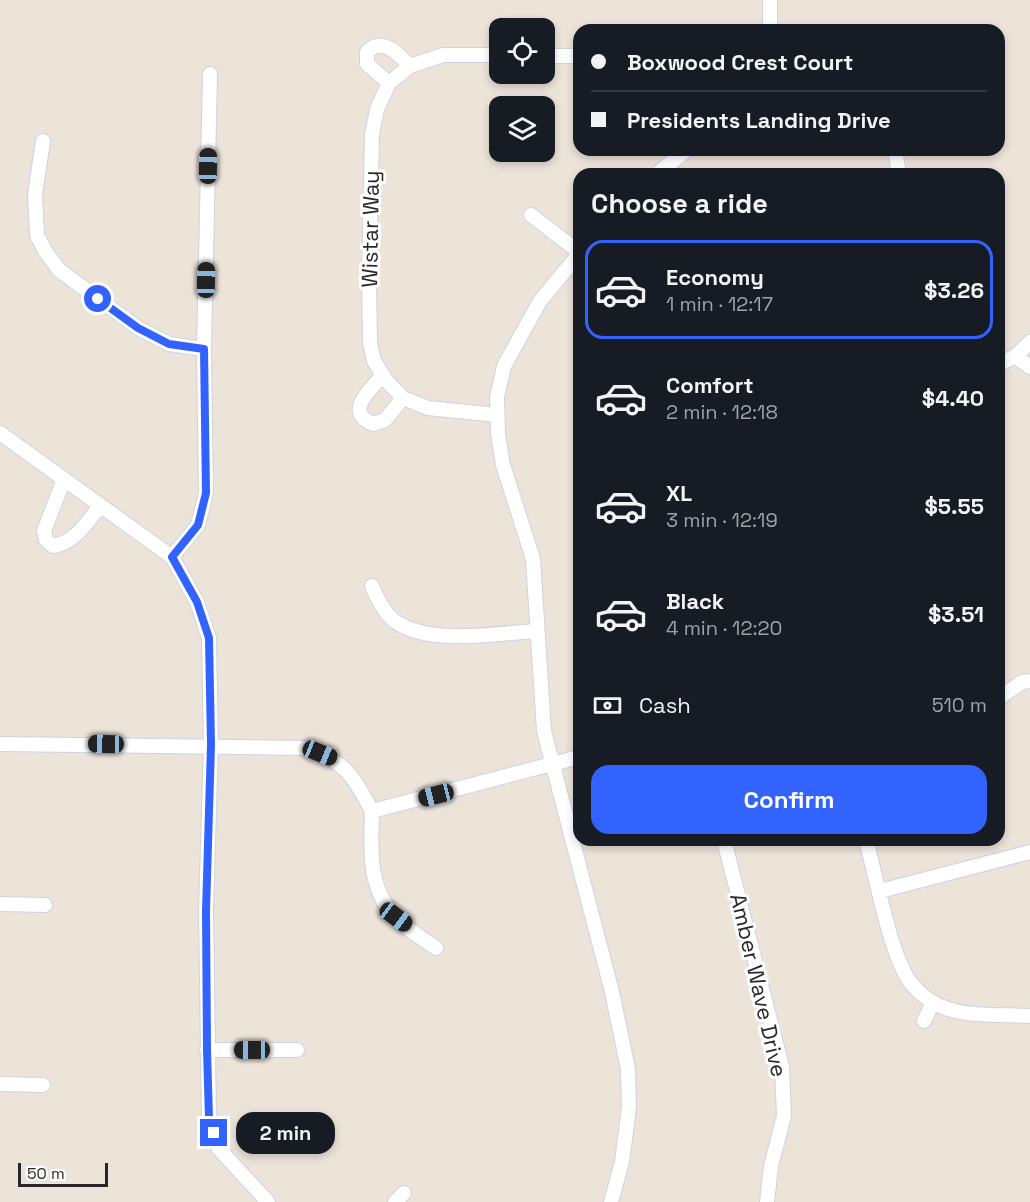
<!DOCTYPE html>
<html lang="en">
<head>
<meta charset="utf-8">
<style>
	:root { --surface:#171b24; --page:#242831; --text:#f1f3f6; --muted:#9ea1a6; --line:#363941; --accent:#3363ff }
	body { margin:0; font-family:"Space Grotesk",sans-serif; background:var(--page); color:var(--text); height:100vh; display:flex; flex-direction:column; font-size:22px; white-space:nowrap }
	* { box-sizing:border-box; margin:0 }
	p { font-size:20px; color:var(--muted) }
	.icon { flex:none; width:33px; height:33px; fill:none; stroke:currentColor; stroke-width:2; stroke-linecap:round; stroke-linejoin:round }
	.map { position:relative; flex:1; overflow:hidden }
	.details { position:absolute; left:573px; top:168px; width:432px; height:678px; display:flex; flex-direction:column; background:var(--surface); border-radius:18px; box-shadow:0 3px 9px #0003 }
	.details>* { flex:none }
	.top-card { position:absolute; left:573px; top:24px; width:432px; height:132px; border-radius:18px; box-shadow:0 3px 9px #0003; display:grid; align-content:center; height:132px; padding:0 18px; background:var(--surface) }
	.buttons { position:absolute; left:489px; top:18px; display:grid; gap:12px }
	.buttons a { display:grid; place-items:center; width:66px; height:66px; border-radius:12px; background:var(--surface); box-shadow:0 3px 9px #0003; font-size:30px }
	.scale { position:absolute; left:18px; bottom:15px; width:90px; box-sizing:border-box; padding-left:6px; border:3px solid #282828; border-top:0; font-size:16px; line-height:21px; white-space:nowrap; color:#282828; -webkit-text-stroke:4px #fff; paint-order:stroke }
	.end { position:absolute; width:27px; height:27px; margin:-14px; border:8px solid #3363ff; background:#fff; box-shadow:0 0 0 3px #fff }
	.from { border-radius:50% }
	.bubble { position:absolute; height:42px; border-radius:18px; background:var(--surface); box-shadow:0 3px 9px #0003; font-size:20px; font-weight:600; line-height:42px; text-align:center }
	.car { position:absolute; width:18px; height:36px; margin:-18px -9px; border-radius:8px; box-shadow:0 0 4px 2px #0007; background:linear-gradient(#222 24%,#8ab4d8 0 40%,#222 0 76%,#8ab4d8 0 86%,#222 0) }
	.top-card b { display:flex; align-items:center; gap:21px; height:57px; font-size:22px }
	.top-card b+b { border-top:2px solid var(--line) }
	.top-card i { width:15px; height:15px; background:var(--text) }
	ul { padding:0; list-style:none }
	li { display:flex; align-items:center; gap:18px; height:99px; margin:0 12px 9px; padding:0 6px; border:3px solid transparent; border-radius:18px }
	li div { flex:1 }
	li b { display:block; font-size:22px }
	li em { font-style:normal; font-weight:600 }
	li.current { border-color:var(--accent) }
	li>.icon { width:54px; height:54px; stroke-width:1.5 }
	h2 { padding:0 18px; font-size:27px; line-height:72px }
	.pay { display:flex; align-items:center; gap:15px; height:66px; padding:0 18px; font-size:22px }
	.pay p { margin-inline-start:auto }
	.action { display:flex; gap:12px; margin-top:auto; padding:12px 18px }
	.action a { flex:1; height:69px; border-radius:18px; background:var(--accent); color:#fff; font-size:24px; font-weight:600; line-height:69px; text-align:center }
	.map>svg:first-child { display:block }
</style>
</head>
<body>
<div class="map">
<svg width="1030" height="1202" viewBox="0 0 1030 1202">
	<rect width="100%" height="100%" fill="#ece3d9"/>
	<g fill="none" stroke-linecap="round" stroke-linejoin="round">
		<g stroke="#ced3e2" stroke-width="16">
			<path id="minor" d="M770,0V30
				M544,56H579
				M389,83L367,64V52C383,36 398,54 410,66
				M43,141L35,194L37,235L45,251L59,270L138,328L169,344L204,349
				M895,150L899,174
				M657,174L687,150
				M531,215L579,252
				M579,254L540,301L504,366L497,397L498,434L503,465L533,559L544,731L612,992L628,1069L629,1107L622,1162L611,1202
				M1015,356L1030,367
				M999,365L1018,354L1030,342
				M383,375C371,389 343,412 373,424L385,420L403,398
				M497,415L428,408L403,398L386,380L374,361L370,343L369,276L372,135L377,109L389,83L410,66L443,55H500
				M0,433L172,557L197,602L209,638L211,745L206,911L209,1118L219,1149L268,1202
				M64,479L44,531L46,540L53,546C75,543 87,522 100,506
				M172,557L198,525L206,493L204,349L210,74
				M372,586C377,598 382,609 391,618C423,647 497,633 537,631
				M999,698L1022,682L1030,681
				M0,744L308,748C348,764 352,775 372,811L579,757
				M372,811C371,849 367,886 395,917C406,929 422,938 436,948
				M724,840L782,1067L784,1116L771,1166L767,1202
				M866,840C876,876 890,954 910,982C917,991 928,1000 938,1005C965,1018 1001,1014 1030,1016
				M880,891L1030,852
				M0,904L45,905
				M924,1021L933,1002
				M207,1050H297
				M0,1084L43,1085
				M395,1202L404,1193"/>
		</g>
		<use href="#minor" stroke="#fff" stroke-width="14"/>
	</g>
	<g fill="none" stroke-linecap="round" stroke-linejoin="round">
		<path stroke="#3363ff" stroke-width="8" d="M98,299L138,328L169,344L204,349L206,493L198,525L172,557L197,602L209,638L211,745L206,911L207,1050L209,1118L214,1133"/>
	</g>
	<g text-anchor="middle" stroke-width="6" stroke-linejoin="round" paint-order="stroke">
		<g font-size="22" fill="#282828" stroke="#fff">
			<text transform="translate(370 229) rotate(-89)" y="8">Wistar Way</text>
			<text transform="translate(759 985) rotate(77)" y="8">Amber Wave Drive</text>
		</g>
	</g>
</svg>
<div class="buttons">
<a><svg class="icon" aria-label="locate" viewBox="0 0 24 24"><circle cx="12" cy="12" r="6"/><path d="M12 2v4M12 18v4M2 12h4M18 12h4"/></svg></a>
<a><svg class="icon" aria-label="layers" viewBox="0 0 24 24"><path d="M12 4l9 5-9 5-9-5zM3 14l9 5 9-5"/></svg></a>
</div>
<div class="scale">50 m</div>
<i class="end from" style="left:98px;top:299px"></i>
<i class="end" style="left:214px;top:1133px"></i>
<div class="bubble" style="left:236px;top:1112px;width:99px">2 min</div>
<i class="car" style="left:208px;top:166px;rotate:1deg"></i>
<i class="car" style="left:206px;top:280px;rotate:1deg"></i>
<i class="car" style="left:106px;top:744px;rotate:271deg"></i>
<i class="car" style="left:320px;top:753px;rotate:112deg"></i>
<i class="car" style="left:436px;top:795px;rotate:256deg"></i>
<i class="car" style="left:396px;top:917px;rotate:127deg"></i>
<i class="car" style="left:252px;top:1050px;rotate:270deg"></i>
<div class="top-card">
<b><i class="from"></i>Boxwood Crest Court</b>
<b><i></i>Presidents Landing Drive</b>
</div>
<section class="details">
<h2>Choose a ride</h2>
<ul>
<li class="current"><svg class="icon" aria-label="car" viewBox="0 0 24 24"><path d="M5 17H2v-5l4-1 3-4h7l3 4 3 1v5h-3M9 17h6M6 11h13"/><circle cx="7" cy="17" r="2"/><circle cx="17" cy="17" r="2"/></svg><div><b>Economy</b><p>1 min · 12:17</p></div><em>$3.26</em></li>
<li><svg class="icon" aria-label="car" viewBox="0 0 24 24"><path d="M5 17H2v-5l4-1 3-4h7l3 4 3 1v5h-3M9 17h6M6 11h13"/><circle cx="7" cy="17" r="2"/><circle cx="17" cy="17" r="2"/></svg><div><b>Comfort</b><p>2 min · 12:18</p></div><em>$4.40</em></li>
<li><svg class="icon" aria-label="car" viewBox="0 0 24 24"><path d="M5 17H2v-5l4-1 3-4h7l3 4 3 1v5h-3M9 17h6M6 11h13"/><circle cx="7" cy="17" r="2"/><circle cx="17" cy="17" r="2"/></svg><div><b>XL</b><p>3 min · 12:19</p></div><em>$5.55</em></li>
<li><svg class="icon" aria-label="car" viewBox="0 0 24 24"><path d="M5 17H2v-5l4-1 3-4h7l3 4 3 1v5h-3M9 17h6M6 11h13"/><circle cx="7" cy="17" r="2"/><circle cx="17" cy="17" r="2"/></svg><div><b>Black</b><p>4 min · 12:20</p></div><em>$3.51</em></li>
</ul>
<div class="pay"><svg class="icon" aria-label="cash" viewBox="0 0 24 24"><path d="M3 7h18v10H3z"/><circle cx="12" cy="12" r="2"/></svg>Cash<p>510 m</p></div>
<div class="action"><a>Confirm</a></div>
</section>
</div>
</body>
</html>
